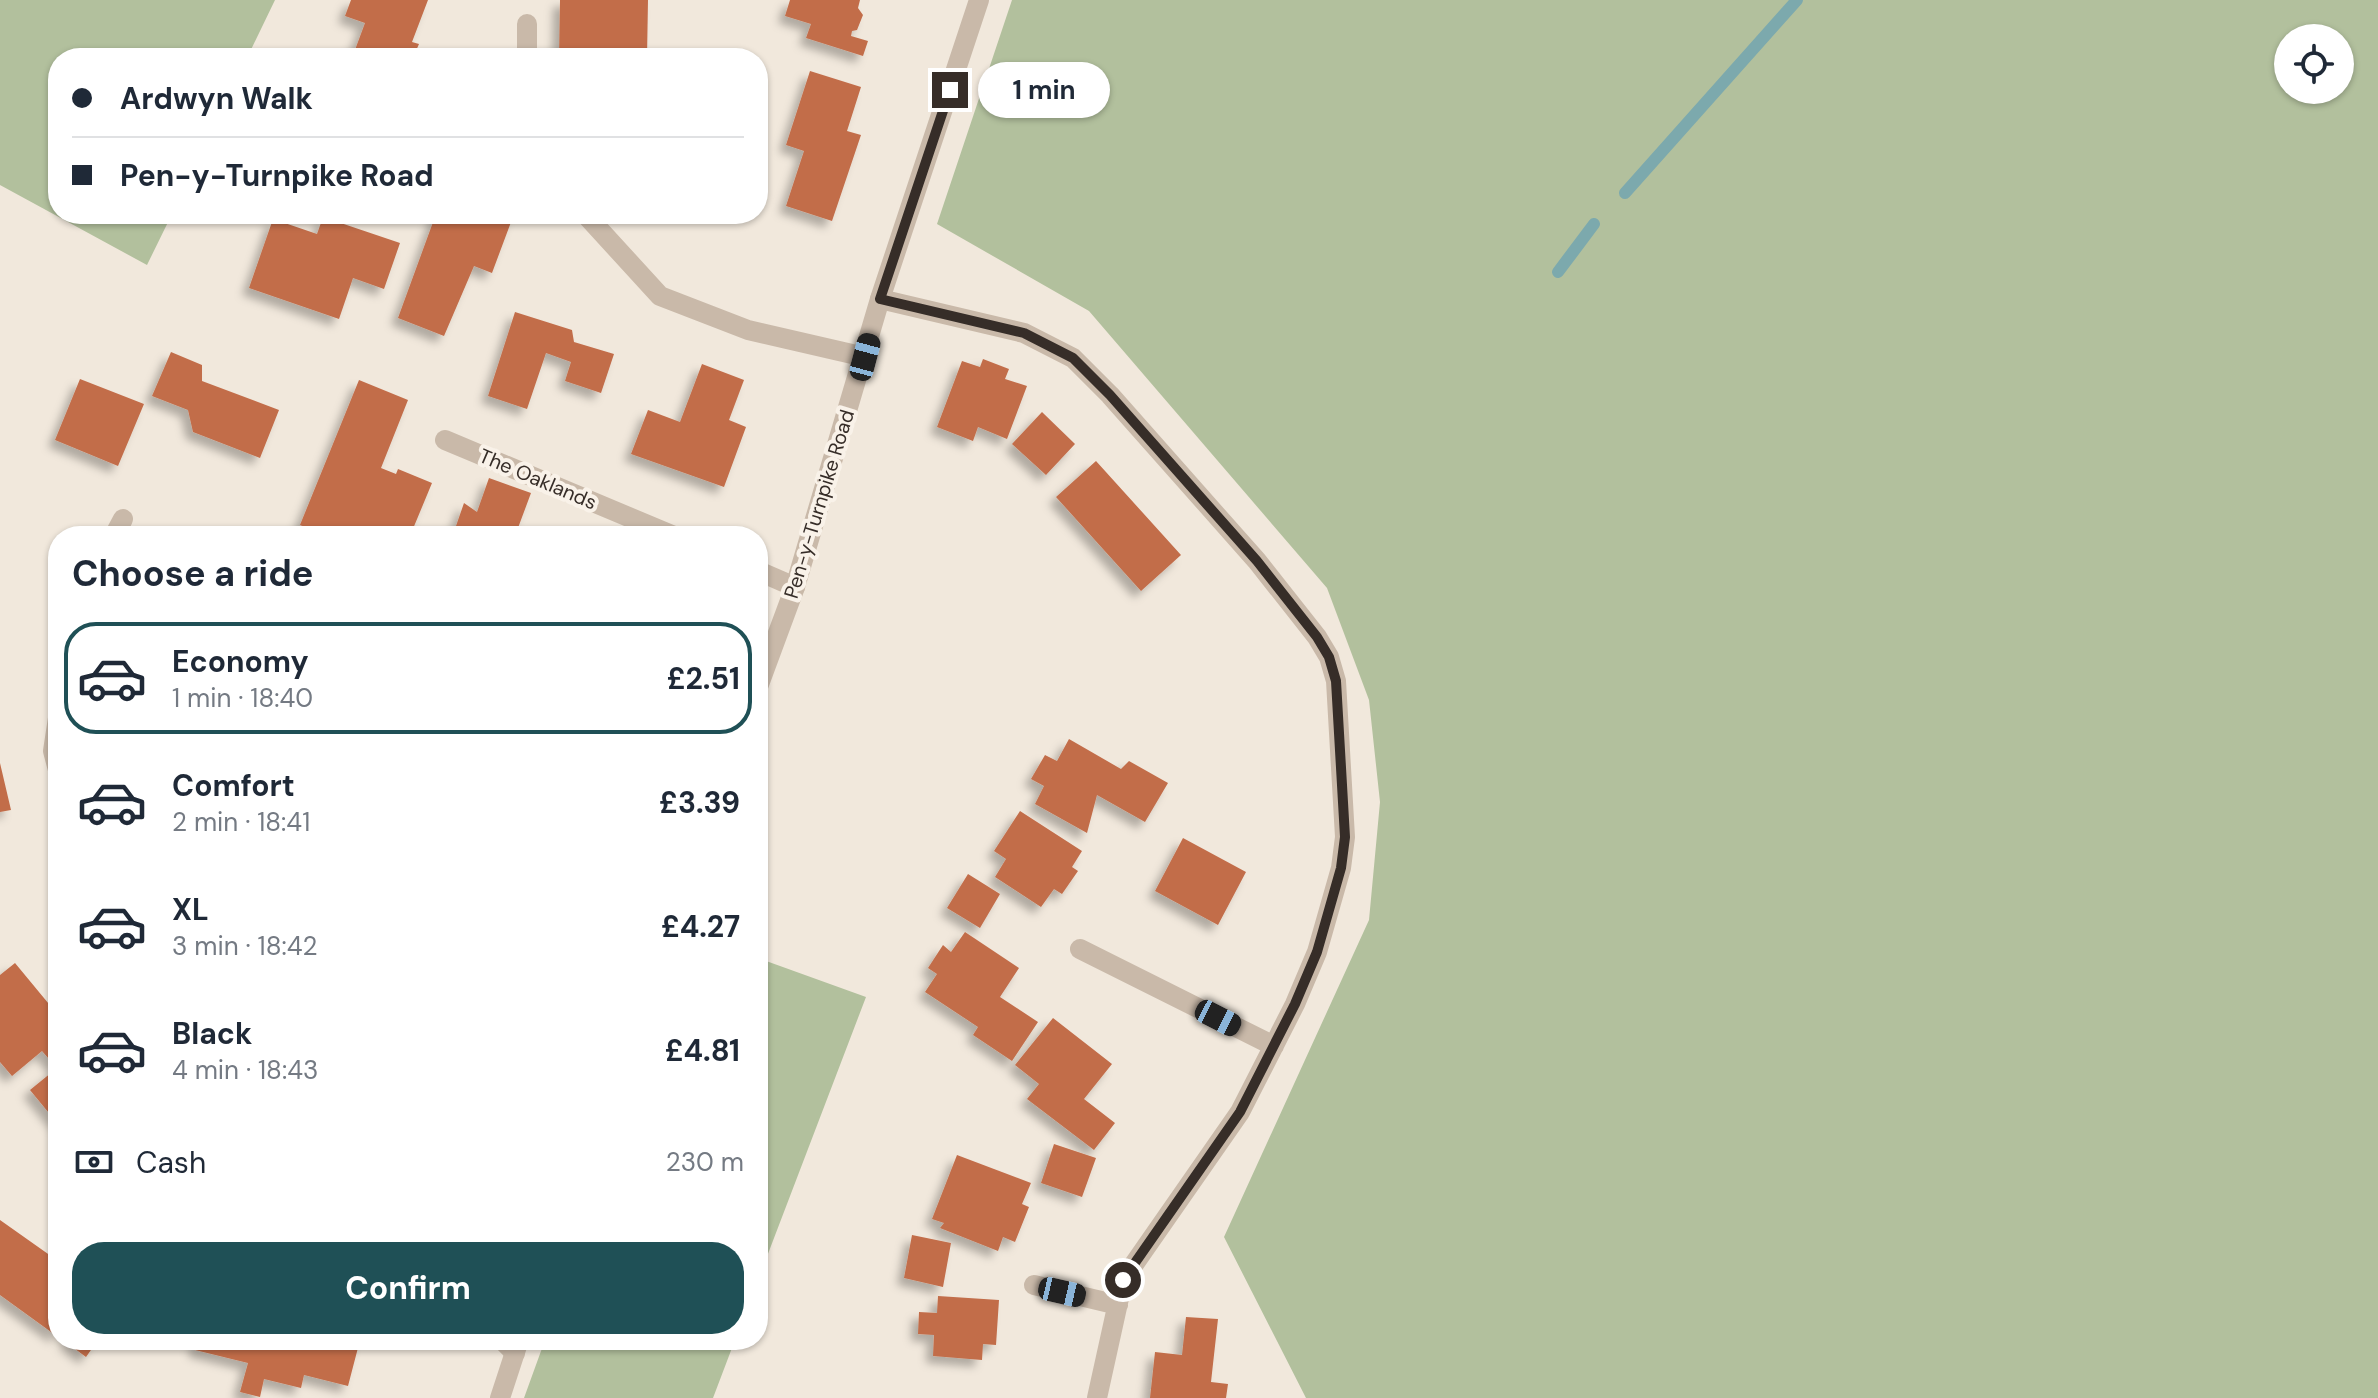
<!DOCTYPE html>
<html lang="en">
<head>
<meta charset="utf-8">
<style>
	:root { --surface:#fff; --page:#f2f2f3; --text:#1f2937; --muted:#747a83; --line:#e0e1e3; --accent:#1f5056 }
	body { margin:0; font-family:"DM Sans",sans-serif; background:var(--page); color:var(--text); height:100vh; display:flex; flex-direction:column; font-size:30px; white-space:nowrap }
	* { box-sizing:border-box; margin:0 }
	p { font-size:26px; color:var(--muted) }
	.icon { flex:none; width:44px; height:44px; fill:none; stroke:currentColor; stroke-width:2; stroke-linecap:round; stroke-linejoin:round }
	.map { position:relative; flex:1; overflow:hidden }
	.panel { position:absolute; left:48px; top:526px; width:720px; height:824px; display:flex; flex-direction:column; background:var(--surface); border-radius:32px; box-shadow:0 2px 6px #0004 }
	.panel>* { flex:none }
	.top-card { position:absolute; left:48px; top:48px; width:720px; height:176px; border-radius:32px; box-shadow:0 2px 6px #0004; display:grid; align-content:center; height:176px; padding:0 24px; background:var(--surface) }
	.buttons { position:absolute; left:2274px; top:24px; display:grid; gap:16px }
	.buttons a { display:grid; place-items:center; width:80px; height:80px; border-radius:50%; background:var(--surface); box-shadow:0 2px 6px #0004; font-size:40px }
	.end { position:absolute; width:36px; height:36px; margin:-18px; border:10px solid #362d28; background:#fff; box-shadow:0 0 0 4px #fff }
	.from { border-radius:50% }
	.bubble { position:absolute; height:56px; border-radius:28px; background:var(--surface); box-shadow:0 2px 6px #0004; font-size:26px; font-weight:700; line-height:56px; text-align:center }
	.car { position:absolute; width:24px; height:48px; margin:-24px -12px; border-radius:10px; box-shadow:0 0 6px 2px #0007; background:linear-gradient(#222 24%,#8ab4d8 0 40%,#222 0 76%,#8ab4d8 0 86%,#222 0) }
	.top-card b { display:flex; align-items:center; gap:28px; height:76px; font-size:30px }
	.top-card b+b { border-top:2px solid var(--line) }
	.top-card i { width:20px; height:20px; background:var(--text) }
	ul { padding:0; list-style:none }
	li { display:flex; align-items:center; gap:24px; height:112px; margin:0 16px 12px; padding:0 8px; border:4px solid transparent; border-radius:32px }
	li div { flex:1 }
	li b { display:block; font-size:30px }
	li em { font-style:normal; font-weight:700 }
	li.on { border-color:var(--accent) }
	li>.icon { width:72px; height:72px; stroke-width:1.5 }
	h2 { padding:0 24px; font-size:36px; line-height:96px }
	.pay { display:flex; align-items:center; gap:20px; height:88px; padding:0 24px; font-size:30px }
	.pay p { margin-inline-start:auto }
	.button { display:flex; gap:16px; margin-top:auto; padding:16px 24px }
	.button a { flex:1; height:92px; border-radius:32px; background:var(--accent); color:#fff; font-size:32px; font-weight:700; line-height:92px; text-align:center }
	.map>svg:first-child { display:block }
</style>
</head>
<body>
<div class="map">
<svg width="2378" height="1398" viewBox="0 0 2378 1398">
	<defs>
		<filter id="shadow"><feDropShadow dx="-7" dy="7" stdDeviation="4" flood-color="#0004"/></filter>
	</defs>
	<rect width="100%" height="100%" fill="#f1e8dc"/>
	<path fill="#b2c09d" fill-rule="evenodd" d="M0,0H275L247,58H58V214H172L147,265L0,185Z
		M1012,0H2378V1398H1306L1224,1237L1369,920L1380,802L1369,700L1327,588L1089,311L937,224ZM2340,38V90H2288V38Z
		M758,958L866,997L758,1280Z
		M545,1340H735L713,1398H524Z"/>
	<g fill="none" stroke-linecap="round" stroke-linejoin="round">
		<path stroke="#7ca9ad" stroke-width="12" d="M1625,193L1797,0
			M1558,272L1594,224"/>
	</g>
	<path fill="#c26d4a" filter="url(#shadow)" d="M351,0H428L412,42L419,44L415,53L427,58H352L365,23L345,16Z
		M560,0H648L647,58H559Z
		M790,0H860L858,8L863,15L857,30L852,31L851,36L868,41L863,56L806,38L811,24L785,16Z
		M810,71L861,87L847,131L861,135L832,221L786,206L804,151L786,145Z
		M436,214H514L492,273L474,266L444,336L398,318Z
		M323,217L400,243L384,289L353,278L339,319L249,288L273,219L317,234Z
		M515,312L572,330L574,342L614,354L601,393L565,381L571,362L546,353L527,409L488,396Z
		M171,352L202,365V381L279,410L260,458L193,432L188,410L152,396Z
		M983,359L1009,369L1005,379L1027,386L1007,439L978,427L973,441L937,427L962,361L980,367Z
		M702,364L744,380L729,420L746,427L724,487L631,454L648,410L680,422Z
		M80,379L144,404L118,466L55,440Z
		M359,380L408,400L381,468L396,474L398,469L432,483L410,536H327L300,525Z
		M1042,412L1075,444L1046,475L1012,444Z
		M1096,461L1181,555L1141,591L1056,497Z
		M489,478L531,493L515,536H465L467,530L456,526L464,503L477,512Z
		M1069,739L1121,769L1129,761L1168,783L1145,822L1097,795L1087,833L1035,804L1044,786L1031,779L1045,755L1057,761Z
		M0,763L11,810L0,812Z
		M1020,811L1082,851L1072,867L1078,871L1062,894L1054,889L1041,907L995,877L1006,859L994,851Z
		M1183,838L1246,872L1218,925L1155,891Z
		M968,874L1000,894L980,928L947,908Z
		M965,932L1019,968L1000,997L1038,1022L1012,1061L973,1035L978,1027L925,992L937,974L928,968L943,945L951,952Z
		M15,963L58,1015V1124L30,1090L57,1068L42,1051L12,1076L0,1062V975Z
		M1053,1018L1112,1064L1084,1099L1115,1123L1094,1150L1027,1099L1039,1084L1015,1065Z
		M1054,1144L1096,1158L1082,1197L1041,1183Z
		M957,1155L1031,1183L1022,1204L1029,1207L1015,1242L1003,1237L998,1251L940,1228L944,1223L932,1219Z
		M0,1220L58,1261V1337L0,1295Z
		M912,1235L951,1243L943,1287L904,1278Z
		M938,1296L999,1300L996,1345L983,1344L982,1360L933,1356L934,1335L918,1334L919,1312L937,1313Z
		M1186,1317L1218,1319L1211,1382L1228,1384L1226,1398H1150L1155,1352L1182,1355Z
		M63,1340H98L86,1357Z
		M197,1340H360L348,1386L304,1375L301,1388L264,1379L260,1397L240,1392L248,1363L195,1350Z"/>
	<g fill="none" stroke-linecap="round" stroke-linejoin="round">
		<path stroke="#c9b9a9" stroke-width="20" d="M527,58V24
			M585,214L660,296L748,330L865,357
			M880,299L1024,333L1073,358L1110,395L1257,561L1317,637L1329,657L1336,681L1345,837L1341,868L1317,952L1295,1004L1240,1112L1123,1280L1097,1398
			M445,440L674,536
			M114,536L123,519
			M758,571L795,587
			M58,718L53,751L58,770
			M1080,949L1274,1046
			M1034,1285L1118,1305
			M502,1340L515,1353"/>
		<path stroke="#c9b9a9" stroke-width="20" d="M758,687L795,587L880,299L979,0
			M500,1398L519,1340"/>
	</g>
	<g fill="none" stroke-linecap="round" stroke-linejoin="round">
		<path stroke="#362d28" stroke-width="10" d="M950,90L880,299L1024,333L1073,358L1110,395L1257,561L1317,637L1329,657L1336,681L1345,837L1341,868L1317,952L1295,1004L1240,1112L1123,1280"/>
	</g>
	<g text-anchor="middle" stroke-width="8" stroke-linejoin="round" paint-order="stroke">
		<g font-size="20" fill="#362d28" stroke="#f9f2e9">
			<text transform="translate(538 479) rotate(23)" y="7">The Oaklands</text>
			<text transform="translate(819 504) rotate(-73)" y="7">Pen-y-Turnpike Road</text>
		</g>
	</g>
</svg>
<div class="buttons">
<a><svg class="icon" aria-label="locate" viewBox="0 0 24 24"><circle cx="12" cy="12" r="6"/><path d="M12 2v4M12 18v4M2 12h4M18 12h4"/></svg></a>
</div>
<i class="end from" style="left:1123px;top:1280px"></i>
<i class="end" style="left:950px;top:90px"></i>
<div class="bubble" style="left:978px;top:62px;width:132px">1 min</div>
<i class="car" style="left:865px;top:357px;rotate:15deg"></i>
<i class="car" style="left:1218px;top:1018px;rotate:117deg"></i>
<i class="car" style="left:1062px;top:1292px;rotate:103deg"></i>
<div class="top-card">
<b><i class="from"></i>Ardwyn Walk</b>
<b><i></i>Pen-y-Turnpike Road</b>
</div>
<section class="panel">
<h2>Choose a ride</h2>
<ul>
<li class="on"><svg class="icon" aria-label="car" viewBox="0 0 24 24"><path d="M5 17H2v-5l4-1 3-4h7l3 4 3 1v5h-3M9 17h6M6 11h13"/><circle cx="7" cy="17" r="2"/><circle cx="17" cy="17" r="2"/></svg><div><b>Economy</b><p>1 min · 18:40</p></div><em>£2.51</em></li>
<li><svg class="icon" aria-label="car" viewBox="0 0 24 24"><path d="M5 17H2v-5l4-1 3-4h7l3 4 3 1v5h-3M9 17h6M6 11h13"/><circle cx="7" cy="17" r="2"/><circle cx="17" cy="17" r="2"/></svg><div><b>Comfort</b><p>2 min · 18:41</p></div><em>£3.39</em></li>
<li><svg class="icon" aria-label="car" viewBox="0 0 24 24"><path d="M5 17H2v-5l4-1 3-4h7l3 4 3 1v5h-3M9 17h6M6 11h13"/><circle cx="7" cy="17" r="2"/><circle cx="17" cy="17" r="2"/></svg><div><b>XL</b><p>3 min · 18:42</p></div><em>£4.27</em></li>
<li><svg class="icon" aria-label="car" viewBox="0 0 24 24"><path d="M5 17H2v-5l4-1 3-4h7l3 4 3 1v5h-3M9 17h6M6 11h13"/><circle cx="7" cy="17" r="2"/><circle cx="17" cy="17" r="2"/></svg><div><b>Black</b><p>4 min · 18:43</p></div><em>£4.81</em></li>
</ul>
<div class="pay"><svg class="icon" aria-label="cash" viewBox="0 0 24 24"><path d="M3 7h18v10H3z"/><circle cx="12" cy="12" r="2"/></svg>Cash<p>230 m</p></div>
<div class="button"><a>Confirm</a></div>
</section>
</div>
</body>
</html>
